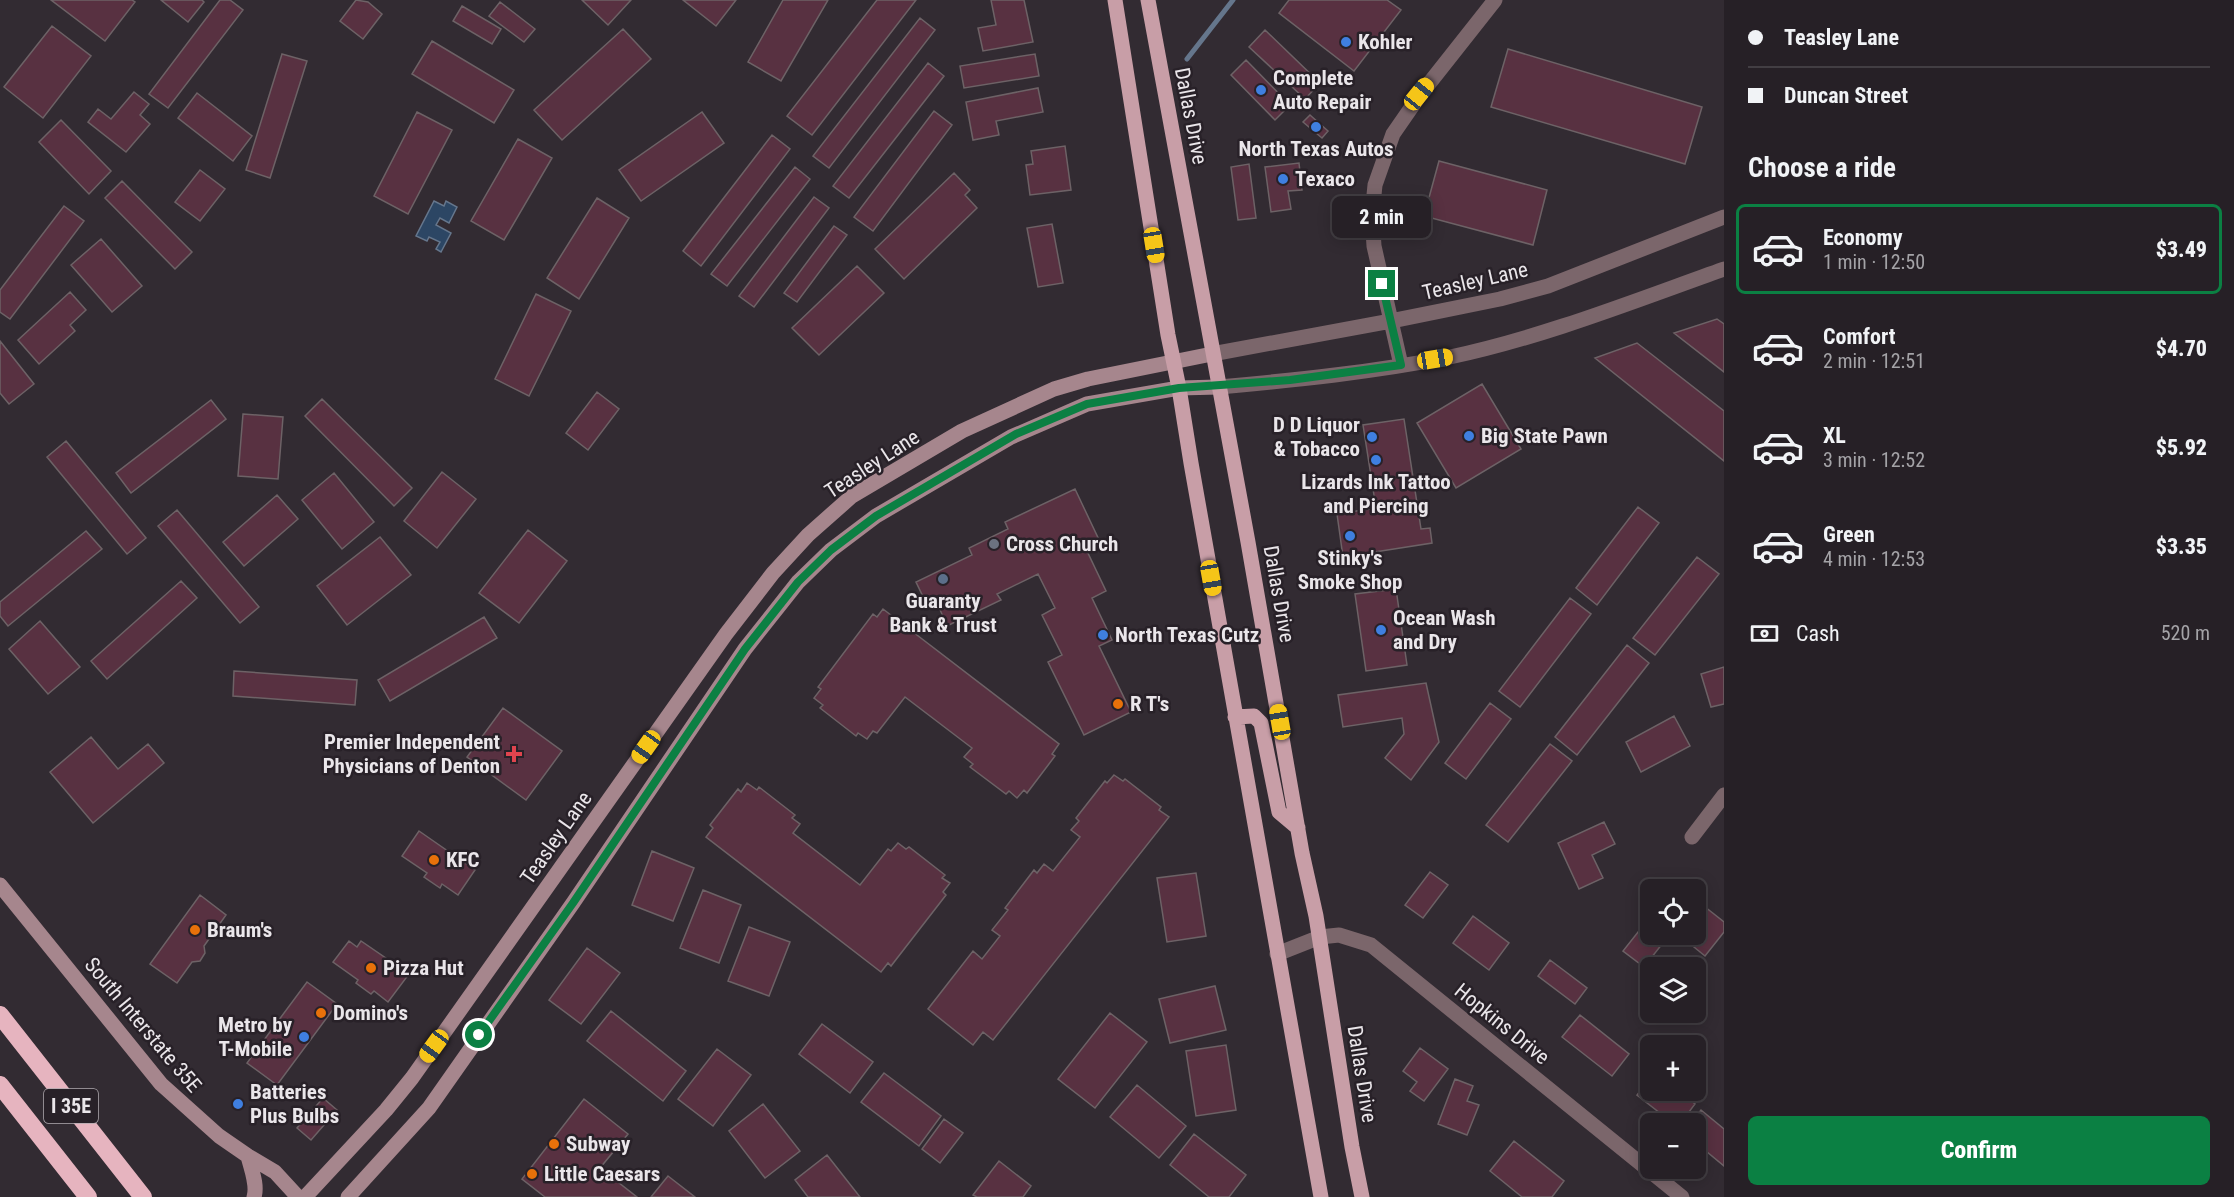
<!DOCTYPE html>
<html lang="en">
<head>
<meta charset="utf-8">
<style>
	:root { --surface:#262026; --page:#2e282e; --text:#f1f3f6; --muted:#a4a3a7; --line:#423e43; --accent:#0b8043 }
	body { margin:0; font-family:"Roboto Condensed",sans-serif; background:var(--page); color:var(--text); height:100vh; display:flex; flex-direction:column; font-size:22px; white-space:nowrap }
	* { box-sizing:border-box; margin:0 }
	p { font-size:20px; color:var(--muted) }
	.icon { flex:none; width:33px; height:33px; fill:none; stroke:currentColor; stroke-width:2; stroke-linecap:round; stroke-linejoin:round }
	.map { position:relative; flex:1; overflow:hidden }
	.panel { display:flex; flex-direction:column; background:var(--surface); width:510px }
	.panel>* { flex:none }
	.hud { display:grid; align-content:center; height:132px; padding:0 24px; background:var(--surface) }
	.tools { position:absolute; left:1640px; top:879px; display:grid; gap:12px }
	.tools a { display:grid; place-items:center; width:66px; height:66px; border-radius:9px; background:var(--surface); box-shadow:0 3px 15px #0003,0 0 0 2px var(--line); font-size:30px }
	.end { position:absolute; width:27px; height:27px; margin:-14px; border:8px solid #0b8043; background:#fff; box-shadow:0 0 0 3px #fff }
	.from { border-radius:50% }
	.bubble { position:absolute; height:42px; border-radius:9px; background:var(--surface); box-shadow:0 3px 15px #0003,0 0 0 2px var(--line); font-size:20px; font-weight:800; line-height:42px; text-align:center }
	.car { position:absolute; width:18px; height:36px; margin:-18px -9px; border-radius:8px; box-shadow:0 0 4px 2px #0007; background:linear-gradient(#f5c518 24%,#345 0 40%,#f5c518 0 76%,#345 0 86%,#f5c518 0) }
	.hud b { display:flex; align-items:center; gap:21px; height:57px; font-size:22px }
	.hud b+b { border-top:2px solid var(--line) }
	.hud i { width:15px; height:15px; background:var(--text) }
	ul { padding:0; list-style:none }
	li { display:flex; align-items:center; gap:18px; height:90px; margin:0 12px 9px; padding:0 12px; border:3px solid transparent; border-radius:9px }
	li div { flex:1 }
	li b { display:block; font-size:22px }
	li em { font-style:normal; font-weight:800 }
	li.on { border-color:var(--accent) }
	li>.icon { width:54px; height:54px; stroke-width:1.5 }
	h2 { padding:0 24px; font-size:27px; line-height:72px }
	.pay { display:flex; align-items:center; gap:15px; height:66px; padding:0 24px; font-size:22px }
	.pay p { margin-inline-start:auto }
	.primary-button { display:flex; gap:12px; margin-top:auto; padding:12px 24px }
	.primary-button a { flex:1; height:69px; border-radius:9px; background:var(--accent); color:#fff; font-size:24px; font-weight:800; line-height:69px; text-align:center }
	main { display:flex; flex:1; min-height:0 }
	.map>svg:first-child { display:block }
</style>
</head>
<body>
<main>
<div class="map">
<svg width="1724" height="1197" viewBox="0 0 1724 1197">
	<rect width="100%" height="100%" fill="#322b32"/>
	<path fill="#2c4664" stroke="#65768c" stroke-width="1.5" d="M434,201L444,206L446,201L457,207L449,223L440,218L436,225L451,233L441,252L436,249L440,242L429,237L427,241L416,236Z"/>
	<g fill="none" stroke-linecap="round" stroke-linejoin="round">
		<path stroke="#65768c" stroke-width="5" d="M1187,59L1233,0"/>
	</g>
	<path fill="#583141" stroke="#6d6266" stroke-width="1.5" d="M51,0H132L135,2L105,41Z
		M161,0H202L204,2L188,22Z
		M220,0H230L243,10L168,108L149,94Z
		M356,0L368,2L382,14L363,39L340,21Z
		M582,0H631L608,25Z
		M683,0H736L716,26Z
		M783,0H828L781,81L748,62Z
		M877,0H916L812,135L787,116Z
		M991,0H1024L1033,42L983,51L978,28L996,25Z
		M1289,0H1387L1401,10L1354,71L1279,13Z
		M500,2L535,29L524,42L489,16Z
		M462,6L501,29L492,44L453,21Z
		M920,18L935,30L829,168L813,156Z
		M52,26L91,56L43,118L4,87Z
		M623,29L651,59L562,140L534,110Z
		M1265,30L1320,83L1305,99L1249,47Z
		M432,41L514,90L494,123L412,74Z
		M1508,49L1702,107L1685,164L1491,107Z
		M282,54L307,61L270,178L246,170Z
		M1035,54L1039,76L964,88L960,66Z
		M1246,60L1290,105L1275,120L1231,75Z
		M928,63L944,76L849,198L833,186Z
		M1038,88L1043,112L996,121L999,135L973,140L966,102Z
		M134,92L149,104L140,115L150,124L126,152L88,122L98,109L111,119Z
		M197,93L252,136L233,161L178,118Z
		M934,111L952,125L873,231L854,217Z
		M417,112L452,130L408,214L374,196Z
		M702,112L724,143L641,201L619,170Z
		M1310,115L1328,131L1322,138L1303,122Z
		M61,120L111,171L89,194L39,142Z
		M772,135L790,149L701,266L683,251Z
		M518,139L552,158L504,240L471,221Z
		M1065,146L1071,190L1030,195L1026,165L1033,164L1031,151Z
		M1439,161L1547,190L1533,245L1424,216Z
		M1299,163L1302,190L1288,191L1291,209L1271,212L1265,167Z
		M1249,164L1256,218L1238,220L1231,167Z
		M795,167L810,179L727,286L711,274Z
		M200,170L225,189L200,221L175,202Z
		M954,173L970,190L965,195L977,208L904,279L875,249Z
		M122,181L192,252L175,269L105,198Z
		M814,197L829,208L754,307L739,296Z
		M597,198L629,218L579,299L547,278Z
		M64,206L84,221L10,319L0,312V290Z
		M1052,224L1063,283L1038,287L1027,228Z
		M834,226L847,235L797,302L784,293Z
		M101,239L142,286L112,312L71,265Z
		M857,266L884,293L819,355L792,328Z
		M70,292L86,310L70,325L75,331L39,364L18,340Z
		M536,294L571,311L529,396L495,379Z
		M1717,319L1724,324V372L1674,333Z
		M0,341L34,384L9,404L0,393Z
		M1637,343L1724,411V461L1595,358Z
		M1482,384L1521,449L1456,488L1417,423Z
		M597,392L619,409L588,450L566,433Z
		M322,399L412,488L394,506L305,416Z
		M211,400L226,419L131,493L116,473Z
		M243,414L283,417L278,479L238,476Z
		M1404,419L1421,529L1430,528L1432,543L1343,557L1337,514L1376,508L1363,425Z
		M66,441L146,538L127,554L47,457Z
		M442,472L476,499L437,548L404,521Z
		M334,473L374,522L342,549L302,500Z
		M1075,489L1101,544L1087,551L1106,591L1092,598L1112,640L1099,646L1131,712L1084,735L1048,662L1062,655L1042,615L1055,608L1038,574L997,594L1001,600L947,626L938,605L929,609L916,582L972,555L969,548L1008,529L1005,522Z
		M277,495L298,519L244,566L223,542Z
		M1638,507L1659,523L1597,605L1576,588Z
		M177,510L259,607L240,623L158,526Z
		M528,530L567,561L519,623L479,593Z
		M86,531L102,549L8,626L0,616V602Z
		M380,537L411,575L347,625L317,586Z
		M1697,557L1719,574L1655,655L1633,638Z
		M181,581L197,598L107,679L91,661Z
		M1396,589L1407,665L1366,671L1355,594Z
		M1570,598L1591,614L1520,707L1499,691Z
		M883,609L1059,744L1052,754L1055,756L1027,793L1024,790L1017,798L1009,791L1006,794L970,767L973,764L964,757L972,748L905,697L877,733L873,731L867,739L858,733L856,736L820,708L823,705L814,698L821,689L818,687L873,614L877,617Z
		M484,617L497,638L390,701L378,680Z
		M40,621L80,667L48,694L9,649Z
		M1627,645L1649,663L1577,755L1555,737Z
		M1724,667V704L1711,707L1701,674Z
		M234,671L357,680L355,705L233,696Z
		M1426,683L1439,742L1411,780L1385,758L1404,734L1402,718L1343,727L1338,695Z
		M1490,703L1511,719L1466,779L1445,763Z
		M503,708L562,751L526,800L467,757Z
		M1674,716L1690,746L1641,772L1626,742Z
		M91,737L118,769L148,744L164,763L93,823L50,772Z
		M1550,744L1572,761L1508,842L1486,825Z
		M1114,775L1123,781L1125,779L1161,807L1159,810L1169,817L993,1040L983,1032L973,1045L928,1009L973,951L982,959L1000,936L992,930L1008,910L1005,908L1034,870L1037,873L1044,864L1053,871L1080,837L1071,830L1079,821L1076,818L1105,781L1107,783Z
		M747,783L757,790L759,787L795,815L792,818L800,824L793,833L860,885L888,849L891,851L898,843L906,849L909,847L945,875L942,878L950,883L943,892L946,895L891,966L888,963L881,972L706,837L713,828L710,825L738,789L741,792Z
		M1604,822L1615,844L1592,855L1603,878L1579,889L1558,843Z
		M419,831L475,870L458,895L442,884L440,888L424,877L427,873L402,856Z
		M652,851L694,868L673,921L632,905Z
		M1430,872L1448,885L1423,918L1405,905Z
		M1196,873L1206,936L1167,942L1157,878Z
		M703,890L741,905L719,963L680,948Z
		M200,895L226,915L204,946L205,953L200,961L192,962L177,983L150,964Z
		M1695,899L1724,922V932L1705,956L1678,934H1695Z
		M1473,916L1509,943L1489,970L1453,943Z
		M1650,917V934H1670L1644,967L1623,951Z
		M749,927L790,942L769,996L728,981Z
		M349,941L357,947L361,941L409,974L388,1002L374,991L371,994L356,983L358,980L333,962Z
		M587,948L620,973L581,1024L549,1000Z
		M1550,960L1587,988L1575,1004L1538,976Z
		M307,982L337,1004L277,1085L247,1063Z
		M1215,986L1226,1030L1170,1043L1159,999Z
		M611,1011L686,1071L663,1101L587,1041Z
		M1110,1013L1147,1042L1095,1108L1058,1079Z
		M1580,1015L1629,1054L1612,1076L1562,1037Z
		M822,1024L873,1062L850,1093L799,1054Z
		M1226,1045L1236,1110L1196,1116L1186,1051Z
		M1420,1048L1448,1069L1424,1101L1410,1091L1417,1082L1403,1071Z
		M717,1049L751,1075L713,1126L678,1099Z
		M884,1073L941,1116L919,1146L861,1102Z
		M1650,1078V1090H1677L1695,1104L1680,1124H1674L1637,1095Z
		M1455,1079L1473,1086L1467,1101L1479,1105L1467,1135L1438,1124Z
		M1137,1085L1186,1126L1159,1158L1110,1117Z
		M323,1098L337,1110L311,1140L297,1128Z
		M584,1099L628,1134L600,1168L637,1197H545L522,1179Z
		M763,1104L800,1151L765,1178L729,1131Z
		M1701,1110L1724,1129V1166L1695,1142V1124H1690Z
		M944,1119L963,1133L940,1163L922,1149Z
		M1194,1134L1246,1175L1229,1197H1209L1170,1165Z
		M1514,1141L1564,1181L1552,1197H1522L1490,1171Z
		M827,1155L860,1197H808L795,1180Z
		M999,1161L1031,1186L1023,1197H977L973,1195Z
		M668,1176L695,1197H651Z"/>
	<g fill="none" stroke-linecap="round" stroke-linejoin="round">
		<path stroke="#7b666b" stroke-width="15" d="M1692,837L1724,795
			M1277,954L1320,937L1339,935L1371,945L1682,1197"/>
		<path stroke="#7b666b" stroke-width="15" d="M1212,354L1391,321L1500,299L1548,286L1724,217
			M1401,365L1374,246L1372,215L1375,185L1393,134L1420,95L1495,0
			M1219,387C1296,380 1374,372 1450,357C1544,337 1634,301 1724,269"/>
		<path stroke="#a6868d" stroke-width="15" d="M0,885L161,1084L219,1136L248,1156L275,1172L298,1197
			M248,1156C251,1169 258,1185 254,1197
			M305,1197L386,1110L412,1078L726,634L773,573L808,535L852,496L962,431L1054,389L1088,379L1212,354
			M348,1197L429,1108L573,903L745,649L798,582L831,550L876,516L1011,437L1087,404L1179,388L1219,387"/>
		<path stroke="#c89ea7" stroke-width="15" d="M1115,0L1168,335L1179,388L1191,463L1321,1197
			M1148,0L1248,542L1302,853L1316,916L1352,1147L1362,1197
			M1235,717L1254,716L1261,723L1279,812L1298,828"/>
		<path stroke="#e6b4bf" stroke-width="18" d="M0,1015L143,1197
			M0,1085L88,1197"/>
	</g>
	<g fill="none" stroke-linecap="round" stroke-linejoin="round">
		<path stroke="#0b8043" stroke-width="8" d="M479,1035L573,903L745,649L798,582L831,550L876,516L1016,434L1087,404L1179,388L1290,380L1401,365L1382,284"/>
	</g>
	<g fill="#3f7fe0" stroke="#282128" stroke-width="2">
		<circle cx="1346" cy="42" r="6"/>
		<circle cx="1261" cy="90" r="6"/>
		<circle cx="1316" cy="127" r="6"/>
		<circle cx="1283" cy="179" r="6"/>
		<circle cx="1469" cy="436" r="6"/>
		<circle cx="1372" cy="437" r="6"/>
		<circle cx="1376" cy="460" r="6"/>
		<circle cx="1350" cy="536" r="6"/>
		<circle cx="1381" cy="630" r="6"/>
		<circle cx="1103" cy="635" r="6"/>
		<circle cx="304" cy="1037" r="6"/>
		<circle cx="238" cy="1104" r="6"/>
	</g>
	<circle fill="#6b7280" stroke="#282128" stroke-width="2" cx="994" cy="544" r="6"/>
	<circle fill="#5c6f8a" stroke="#282128" stroke-width="2" cx="943" cy="579" r="6"/>
	<g fill="#e8710a" stroke="#282128" stroke-width="2">
		<circle cx="1118" cy="704" r="6"/>
		<circle cx="434" cy="860" r="6"/>
		<circle cx="195" cy="930" r="6"/>
		<circle cx="371" cy="968" r="6"/>
		<circle cx="321" cy="1013" r="6"/>
		<circle cx="554" cy="1144" r="6"/>
		<circle cx="532" cy="1174" r="6"/>
	</g>
	<path fill="#e0444e" stroke="#282128" stroke-width="2" d="M511 745h6v6h6v6h-6v6h-6v-6h-6v-6h6z"/>
	<g text-anchor="middle" stroke-width="5" stroke-linejoin="round" paint-order="stroke">
		<rect fill="#282128" stroke="#b0abb0" stroke-width="1.5" x="44" y="1089" width="54" height="34" rx="4.5"/>
		<g font-size="20" font-weight="bold" fill="#eae6ea">
			<text x="71" y="1113">I 35E</text>
		</g>
		<g font-size="21" font-weight="bold" fill="#eae6ea" stroke="#282128" text-anchor="start">
			<text x="1358" y="49">Kohler</text>
			<text x="1273" y="85">Complete<tspan x="1273" dy="24">Auto Repair</tspan></text>
			<text x="1316" y="156" text-anchor="middle">North Texas Autos</text>
			<text x="1295" y="186">Texaco</text>
			<text x="1360" y="432" text-anchor="end">D D Liquor<tspan x="1360" dy="24">&amp; Tobacco</tspan></text>
			<text x="1481" y="443">Big State Pawn</text>
			<text x="1376" y="489" text-anchor="middle">Lizards Ink Tattoo<tspan x="1376" dy="24">and Piercing</tspan></text>
			<text x="1006" y="551">Cross Church</text>
			<text x="1350" y="565" text-anchor="middle">Stinky's<tspan x="1350" dy="24">Smoke Shop</tspan></text>
			<text x="943" y="608" text-anchor="middle">Guaranty<tspan x="943" dy="24">Bank &amp; Trust</tspan></text>
			<text x="1393" y="625">Ocean Wash<tspan x="1393" dy="24">and Dry</tspan></text>
			<text x="1115" y="642">North Texas Cutz</text>
			<text x="1130" y="711">R T's</text>
			<text x="500" y="749" text-anchor="end">Premier Independent<tspan x="500" dy="24">Physicians of Denton</tspan></text>
			<text x="446" y="867">KFC</text>
			<text x="207" y="937">Braum's</text>
			<text x="383" y="975">Pizza Hut</text>
			<text x="333" y="1020">Domino's</text>
			<text x="292" y="1032" text-anchor="end">Metro by<tspan x="292" dy="24">T-Mobile</tspan></text>
			<text x="250" y="1099">Batteries<tspan x="250" dy="24">Plus Bulbs</tspan></text>
			<text x="566" y="1151">Subway</text>
			<text x="544" y="1181">Little Caesars</text>
		</g>
		<g font-size="21" fill="#eae6ea" stroke="#282128">
			<text transform="translate(1191 116) rotate(79)" y="7">Dallas Drive</text>
			<text transform="translate(1475 281) rotate(-13)" y="7">Teasley Lane</text>
			<text transform="translate(872 464) rotate(-33)" y="7">Teasley Lane</text>
			<text transform="translate(1279 594) rotate(80)" y="7">Dallas Drive</text>
			<text transform="translate(556 838) rotate(-55)" y="7">Teasley Lane</text>
			<text transform="translate(1502 1024) rotate(39)" y="7">Hopkins Drive</text>
			<text transform="translate(143 1025) rotate(50)" y="7">South Interstate 35E</text>
			<text transform="translate(1362 1074) rotate(81)" y="7">Dallas Drive</text>
		</g>
	</g>
</svg>
<div class="tools">
<a><svg class="icon" aria-label="locate" viewBox="0 0 24 24"><circle cx="12" cy="12" r="6"/><path d="M12 2v4M12 18v4M2 12h4M18 12h4"/></svg></a>
<a><svg class="icon" aria-label="layers" viewBox="0 0 24 24"><path d="M12 4l9 5-9 5-9-5zM3 14l9 5 9-5"/></svg></a>
<a>+</a>
<a>−</a>
</div>
<i class="end from" style="left:479px;top:1035px"></i>
<i class="end" style="left:1382px;top:284px"></i>
<div class="bubble" style="left:1332px;top:196px;width:99px">2 min</div>
<i class="car" style="left:1419px;top:94px;rotate:39deg"></i>
<i class="car" style="left:1154px;top:245px;rotate:171deg"></i>
<i class="car" style="left:1435px;top:359px;rotate:81deg"></i>
<i class="car" style="left:1211px;top:578px;rotate:170deg"></i>
<i class="car" style="left:1280px;top:722px;rotate:350deg"></i>
<i class="car" style="left:646px;top:747px;rotate:215deg"></i>
<i class="car" style="left:434px;top:1046px;rotate:216deg"></i>
</div>
<section class="panel">
<div class="hud">
<b><i class="from"></i>Teasley Lane</b>
<b><i></i>Duncan Street</b>
</div>
<h2>Choose a ride</h2>
<ul>
<li class="on"><svg class="icon" aria-label="car" viewBox="0 0 24 24"><path d="M5 17H2v-5l4-1 3-4h7l3 4 3 1v5h-3M9 17h6M6 11h13"/><circle cx="7" cy="17" r="2"/><circle cx="17" cy="17" r="2"/></svg><div><b>Economy</b><p>1 min · 12:50</p></div><em>$3.49</em></li>
<li><svg class="icon" aria-label="car" viewBox="0 0 24 24"><path d="M5 17H2v-5l4-1 3-4h7l3 4 3 1v5h-3M9 17h6M6 11h13"/><circle cx="7" cy="17" r="2"/><circle cx="17" cy="17" r="2"/></svg><div><b>Comfort</b><p>2 min · 12:51</p></div><em>$4.70</em></li>
<li><svg class="icon" aria-label="car" viewBox="0 0 24 24"><path d="M5 17H2v-5l4-1 3-4h7l3 4 3 1v5h-3M9 17h6M6 11h13"/><circle cx="7" cy="17" r="2"/><circle cx="17" cy="17" r="2"/></svg><div><b>XL</b><p>3 min · 12:52</p></div><em>$5.92</em></li>
<li><svg class="icon" aria-label="car" viewBox="0 0 24 24"><path d="M5 17H2v-5l4-1 3-4h7l3 4 3 1v5h-3M9 17h6M6 11h13"/><circle cx="7" cy="17" r="2"/><circle cx="17" cy="17" r="2"/></svg><div><b>Green</b><p>4 min · 12:53</p></div><em>$3.35</em></li>
</ul>
<div class="pay"><svg class="icon" aria-label="cash" viewBox="0 0 24 24"><path d="M3 7h18v10H3z"/><circle cx="12" cy="12" r="2"/></svg>Cash<p>520 m</p></div>
<div class="primary-button"><a>Confirm</a></div>
</section>
</main>
</body>
</html>
